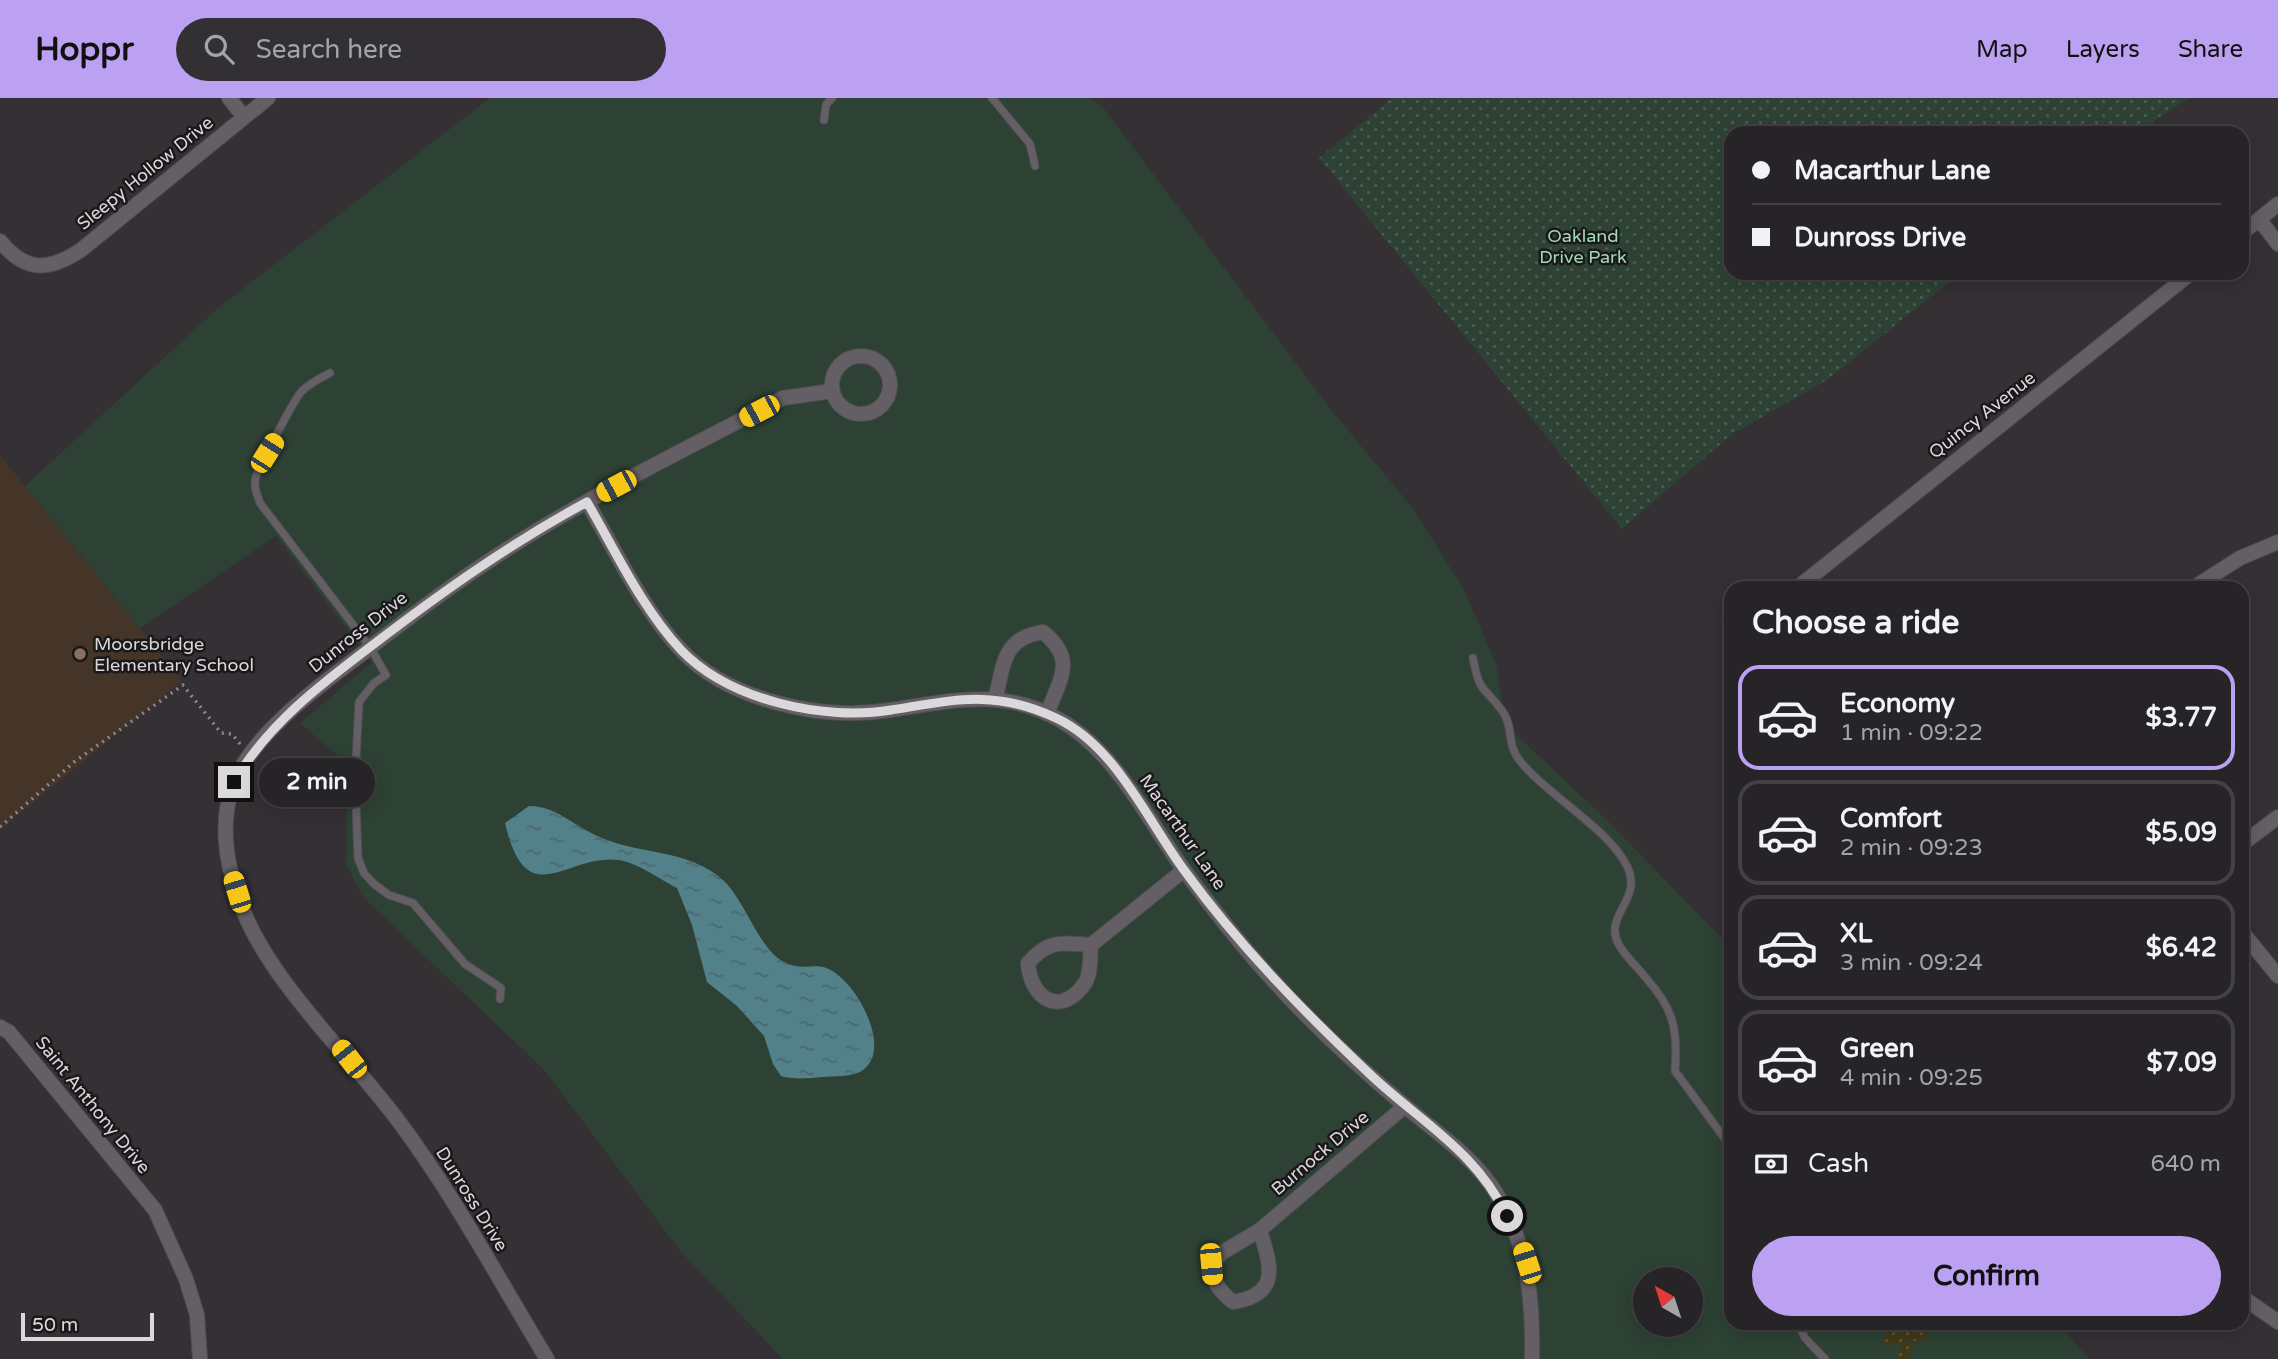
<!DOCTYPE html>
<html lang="en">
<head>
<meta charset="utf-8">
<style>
	:root { --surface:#272427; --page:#333033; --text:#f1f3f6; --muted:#a4a4a7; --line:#434144; --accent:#bca0f2 }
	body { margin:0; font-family:"Varela Round",sans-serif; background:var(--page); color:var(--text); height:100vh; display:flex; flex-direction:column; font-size:26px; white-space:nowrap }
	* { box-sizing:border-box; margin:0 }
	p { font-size:23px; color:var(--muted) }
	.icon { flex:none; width:38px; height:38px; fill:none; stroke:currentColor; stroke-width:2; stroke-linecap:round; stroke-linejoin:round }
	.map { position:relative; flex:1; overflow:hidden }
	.side { position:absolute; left:1724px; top:483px; width:525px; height:749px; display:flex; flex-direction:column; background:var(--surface); border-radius:21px; box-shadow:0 4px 18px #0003,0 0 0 2px var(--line) }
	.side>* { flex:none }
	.guide { position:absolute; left:1724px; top:28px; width:525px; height:154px; border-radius:21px; box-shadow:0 4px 18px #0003,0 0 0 2px var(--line); display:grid; align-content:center; height:154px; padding:0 28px; background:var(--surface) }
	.needle { width:46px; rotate:321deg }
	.tools { position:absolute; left:1633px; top:1169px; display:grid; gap:14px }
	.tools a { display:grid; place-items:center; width:70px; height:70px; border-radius:50%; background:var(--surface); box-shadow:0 4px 18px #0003,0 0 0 2px var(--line); font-size:35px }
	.scale { position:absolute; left:21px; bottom:18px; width:133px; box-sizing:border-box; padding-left:7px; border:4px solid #dbd8db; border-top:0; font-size:19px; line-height:24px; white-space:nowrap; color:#dbd8db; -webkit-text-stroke:5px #1a181a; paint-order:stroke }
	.end { position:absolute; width:32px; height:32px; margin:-16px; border:9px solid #dbd8db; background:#111; box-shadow:0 0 0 4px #111 }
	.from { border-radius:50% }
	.bubble { position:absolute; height:49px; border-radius:24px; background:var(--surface); box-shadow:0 4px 18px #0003,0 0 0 2px var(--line); font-size:23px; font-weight:700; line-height:49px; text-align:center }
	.car { position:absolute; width:21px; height:42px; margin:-21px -10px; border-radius:9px; box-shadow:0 0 5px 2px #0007; background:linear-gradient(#f5c518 24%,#345 0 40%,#f5c518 0 76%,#345 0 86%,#f5c518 0) }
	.guide b { display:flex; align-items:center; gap:24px; height:66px; font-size:26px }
	.guide b+b { border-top:2px solid var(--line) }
	.guide i { width:18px; height:18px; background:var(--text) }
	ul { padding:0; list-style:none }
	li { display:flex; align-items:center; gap:21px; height:105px; margin:0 14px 10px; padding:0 14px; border:4px solid var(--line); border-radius:21px }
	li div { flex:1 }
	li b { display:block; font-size:26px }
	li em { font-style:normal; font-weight:700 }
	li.current { border-color:var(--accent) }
	li>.icon { width:63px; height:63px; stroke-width:1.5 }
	h2 { padding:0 28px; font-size:32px; line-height:84px }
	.pay { display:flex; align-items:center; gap:18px; height:77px; padding:0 28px; font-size:26px }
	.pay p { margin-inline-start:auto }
	.primary-button { display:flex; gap:14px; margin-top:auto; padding:14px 28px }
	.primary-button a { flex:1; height:80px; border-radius:42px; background:var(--accent); color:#111; font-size:28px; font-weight:700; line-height:80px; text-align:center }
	header { display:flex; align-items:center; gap:42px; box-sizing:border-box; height:98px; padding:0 35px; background:var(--accent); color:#111 }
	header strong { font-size:33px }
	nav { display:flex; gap:38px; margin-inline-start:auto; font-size:24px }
	.search { width:490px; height:63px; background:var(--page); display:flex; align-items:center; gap:18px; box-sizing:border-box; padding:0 24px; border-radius:38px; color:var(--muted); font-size:26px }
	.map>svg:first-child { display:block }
</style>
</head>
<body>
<header>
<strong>Hoppr</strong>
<div class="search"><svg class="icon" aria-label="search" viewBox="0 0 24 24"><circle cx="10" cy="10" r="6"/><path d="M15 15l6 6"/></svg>Search here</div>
<nav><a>Map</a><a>Layers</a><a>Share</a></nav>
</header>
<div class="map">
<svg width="2278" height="1261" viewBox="0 0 2278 1261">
	<defs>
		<pattern id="sand-dots" width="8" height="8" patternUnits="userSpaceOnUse" patternTransform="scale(1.75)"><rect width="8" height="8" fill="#413918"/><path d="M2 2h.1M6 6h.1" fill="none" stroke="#5c5539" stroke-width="1.8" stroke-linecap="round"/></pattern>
		<pattern id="park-dots" width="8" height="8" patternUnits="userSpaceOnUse" patternTransform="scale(1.75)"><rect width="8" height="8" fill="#2d4234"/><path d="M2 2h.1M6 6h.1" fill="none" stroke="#4b5d51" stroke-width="1.8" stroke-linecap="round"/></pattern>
		<pattern id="water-ripples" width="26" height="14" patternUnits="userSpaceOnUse" patternTransform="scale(1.75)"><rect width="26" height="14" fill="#538189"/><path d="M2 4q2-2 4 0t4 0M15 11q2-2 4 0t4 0" fill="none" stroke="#4c676d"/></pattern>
	</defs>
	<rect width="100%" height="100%" fill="#343034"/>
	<path fill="#453529" d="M0,357L182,583L0,731Z"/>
	<path fill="#2d4234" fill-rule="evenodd" d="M490,0H1092L1106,13L1328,308L1411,408L1464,491L1496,566L1506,627L1609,724L1731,850V1225H2058L2089,1261H783L681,1154L545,973L362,798L346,766L347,666L300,625L372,564L276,438L140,530L25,388L218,210ZM1645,1181H1690V1227H1645Z"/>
	<path fill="url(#sand-dots)" d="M1892,1225L1901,1236L1920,1227L1927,1231L1928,1236L1922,1243H1909L1913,1252L1907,1261H1900L1898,1258L1902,1245L1885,1248L1882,1244L1887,1237L1873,1232L1870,1226Z"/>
	<path fill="url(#park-dots)" d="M1392,0H2189L2135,35H1731V175H1960L1827,282L1732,336L1622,431L1319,60Z"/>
	<path fill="url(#water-ripples)" d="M529,708C555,708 572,726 595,737C638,758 687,749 724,783C745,803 759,851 784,864C812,878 819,853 850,889C866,908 890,957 860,974C850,979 834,978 823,979C808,980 795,982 781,978L773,966L764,938L737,908L707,884L692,827L677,790C659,781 638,765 619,762C566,755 527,818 505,725Z"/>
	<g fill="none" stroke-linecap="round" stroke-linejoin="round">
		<g stroke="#514e51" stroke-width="9">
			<path id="service" d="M992,0L1030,46L1035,68
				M824,22L826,7L832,0
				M330,275C320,280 310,285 302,293C296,298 258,370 256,379C253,388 257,396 260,405L370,549L386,577L374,585L359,604L355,680L358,760L364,775L374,786L389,797L413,805L465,866L501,890L500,901
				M1473,560C1480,598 1484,587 1503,614C1514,630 1506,646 1520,663C1548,698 1608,730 1627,768C1644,802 1602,817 1619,847C1626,859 1637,869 1646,880C1674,911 1678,932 1675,973L1731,1049
				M1798,1225L1805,1240L1825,1261"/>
		</g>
		<g stroke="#514e51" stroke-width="16">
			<path id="minor" d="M229,0L244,19
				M2259,121L2278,146
				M2242,135L2278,106
				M0,143C26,175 49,173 81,152L268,0
				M832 287a29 29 0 1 1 58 0a29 29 0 1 1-58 0Z
				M587,404C616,454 642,510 681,552C729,603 823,623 890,612C950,603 1003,589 1060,622C1117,655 1147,721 1184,772C1209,806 1235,840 1263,871C1305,919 1355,966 1404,1007C1436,1035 1471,1056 1495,1093C1528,1146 1533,1200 1532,1261
				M1797,490L2191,175
				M2193,490L2240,460L2278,444
				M995,602C1004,567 1002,540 1043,534C1077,562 1060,580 1047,616
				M2242,746L2278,719
				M2242,834L2278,878
				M1091,847C1090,858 1091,876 1085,885C1062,919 1031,903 1028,865C1049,841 1061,845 1091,847L1184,772
				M0,929L9,934L155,1112L186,1181L197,1217L200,1261
				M1260,1132C1270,1167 1282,1196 1233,1204C1219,1193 1213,1184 1211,1166L1223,1154L1260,1132L1405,1008
				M2242,1199L2278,1224
				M547,1261C499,1182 455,1099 400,1025C352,960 272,886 243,812C227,772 218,729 233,687C251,638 315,591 355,561C407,521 459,481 515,446C601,392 694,347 783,300L832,293"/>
		</g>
		<path stroke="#8c888c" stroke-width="3.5" stroke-dasharray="2 5" stroke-linecap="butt" d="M0,729L74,664L183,587L221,635L232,636L240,646"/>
		<use href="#service" stroke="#645f64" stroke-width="7"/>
		<use href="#minor" stroke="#645f64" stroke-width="14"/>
	</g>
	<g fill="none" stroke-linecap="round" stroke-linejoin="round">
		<path stroke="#dbd8db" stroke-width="9" d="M234,684C268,626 321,586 374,546C442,494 511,445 587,404C616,454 642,510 681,552C730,603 825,623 891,612C954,602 995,591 1056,620C1116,648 1147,722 1184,772C1240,849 1305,915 1374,980C1424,1026 1476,1054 1507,1118"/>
	</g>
	<circle fill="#8d6e63" stroke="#1a181a" stroke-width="2.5" cx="80" cy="556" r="7"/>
	<g text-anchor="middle" stroke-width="5" stroke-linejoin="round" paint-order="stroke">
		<g font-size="18" fill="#dbd8db" stroke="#1a181a">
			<text transform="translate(145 75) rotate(-39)" y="6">Sleepy Hollow Drive</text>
			<text transform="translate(1982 317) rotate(-38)" y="6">Quincy Avenue</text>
			<text transform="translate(358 534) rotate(-38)" y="6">Dunross Drive</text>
			<text transform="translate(1183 734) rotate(55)" y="6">Macarthur Lane</text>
			<text transform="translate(93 1007) rotate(51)" y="6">Saint Anthony Drive</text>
			<text transform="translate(1320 1055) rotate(-40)" y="6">Burnock Drive</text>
			<text transform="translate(472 1101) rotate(58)" y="6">Dunross Drive</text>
		</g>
		<g font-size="18" fill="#a0dbb3" stroke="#1a181a">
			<text x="1583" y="144">Oakland<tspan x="1583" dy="21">Drive Park</tspan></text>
		</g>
		<g font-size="18" fill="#dbd8db" stroke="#1a181a" text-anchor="start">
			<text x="94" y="552">Moorsbridge<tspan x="94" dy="21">Elementary School</tspan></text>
		</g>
	</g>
</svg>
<div class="tools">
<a><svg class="needle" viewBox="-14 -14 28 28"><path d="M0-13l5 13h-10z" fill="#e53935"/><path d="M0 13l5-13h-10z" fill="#a4a4a7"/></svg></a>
</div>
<div class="scale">50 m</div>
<i class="end from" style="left:1507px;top:1118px"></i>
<i class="end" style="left:234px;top:684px"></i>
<div class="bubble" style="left:259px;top:660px;width:116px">2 min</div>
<i class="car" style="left:759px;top:313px;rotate:242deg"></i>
<i class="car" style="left:267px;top:355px;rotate:32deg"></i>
<i class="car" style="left:616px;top:388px;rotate:242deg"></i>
<i class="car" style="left:237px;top:794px;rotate:343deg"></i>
<i class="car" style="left:349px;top:961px;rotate:322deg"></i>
<i class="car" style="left:1527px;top:1165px;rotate:342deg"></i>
<i class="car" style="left:1211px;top:1166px;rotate:175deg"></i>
<div class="guide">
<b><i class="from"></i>Macarthur Lane</b>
<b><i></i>Dunross Drive</b>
</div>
<section class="side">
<h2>Choose a ride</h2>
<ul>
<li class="current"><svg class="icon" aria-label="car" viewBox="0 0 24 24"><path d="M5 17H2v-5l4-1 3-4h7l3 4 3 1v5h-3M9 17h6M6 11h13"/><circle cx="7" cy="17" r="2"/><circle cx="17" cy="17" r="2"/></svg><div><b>Economy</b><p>1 min · 09:22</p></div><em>$3.77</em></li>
<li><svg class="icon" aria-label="car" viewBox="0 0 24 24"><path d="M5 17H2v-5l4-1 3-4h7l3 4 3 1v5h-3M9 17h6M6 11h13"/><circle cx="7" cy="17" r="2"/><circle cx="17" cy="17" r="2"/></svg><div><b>Comfort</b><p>2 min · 09:23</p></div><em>$5.09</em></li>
<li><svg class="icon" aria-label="car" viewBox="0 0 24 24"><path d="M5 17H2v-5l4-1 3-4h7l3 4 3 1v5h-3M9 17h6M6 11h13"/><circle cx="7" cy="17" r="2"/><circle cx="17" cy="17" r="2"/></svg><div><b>XL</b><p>3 min · 09:24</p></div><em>$6.42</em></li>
<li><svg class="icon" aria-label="car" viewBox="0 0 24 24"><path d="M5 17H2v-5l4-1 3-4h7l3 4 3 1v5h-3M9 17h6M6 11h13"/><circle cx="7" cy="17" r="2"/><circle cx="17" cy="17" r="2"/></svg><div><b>Green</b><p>4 min · 09:25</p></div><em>$7.09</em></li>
</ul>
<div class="pay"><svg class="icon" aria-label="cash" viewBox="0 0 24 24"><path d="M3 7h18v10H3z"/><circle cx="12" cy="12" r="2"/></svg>Cash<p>640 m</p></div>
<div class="primary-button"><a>Confirm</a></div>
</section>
</div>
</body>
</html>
